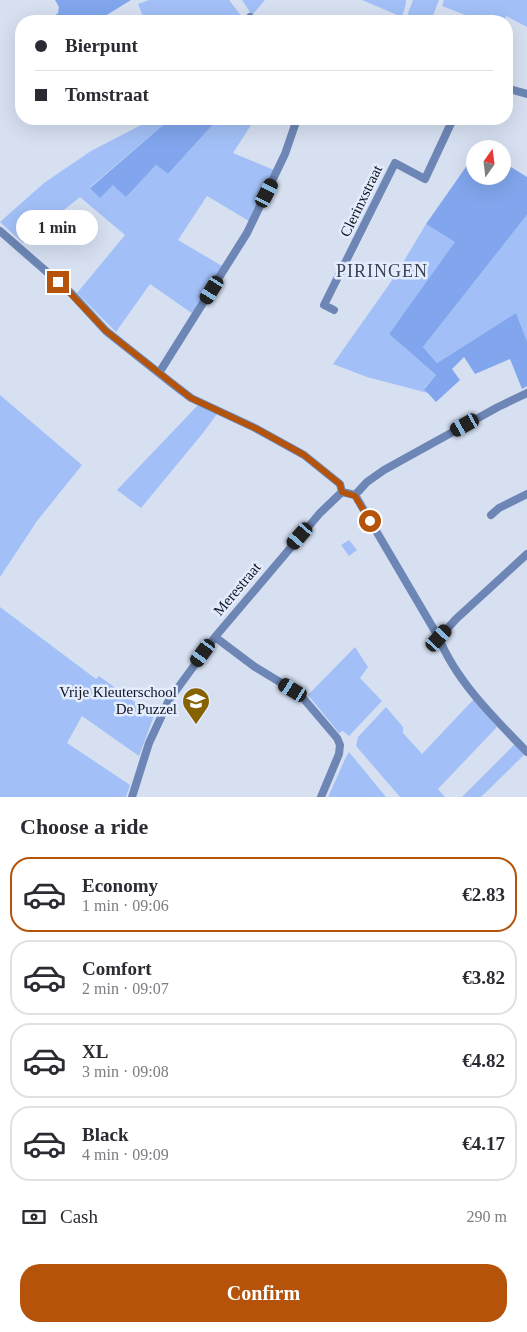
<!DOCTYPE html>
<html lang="en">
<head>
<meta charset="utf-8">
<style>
	:root { --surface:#fff; --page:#f2f2f3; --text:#2b2b33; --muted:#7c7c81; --line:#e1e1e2; --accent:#b45309 }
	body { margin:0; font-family:Georgia,serif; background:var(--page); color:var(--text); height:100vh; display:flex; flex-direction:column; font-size:19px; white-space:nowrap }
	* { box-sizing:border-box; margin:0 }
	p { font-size:16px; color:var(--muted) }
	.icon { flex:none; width:28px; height:28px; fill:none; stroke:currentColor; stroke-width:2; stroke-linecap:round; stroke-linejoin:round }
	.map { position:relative; height:797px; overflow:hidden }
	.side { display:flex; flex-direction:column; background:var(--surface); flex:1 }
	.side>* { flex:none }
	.hud { position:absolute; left:15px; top:15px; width:498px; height:110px; border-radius:20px; box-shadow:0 5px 20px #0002; display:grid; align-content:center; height:110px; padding:0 20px; background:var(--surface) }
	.needle { width:32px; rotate:14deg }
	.controls { position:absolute; left:466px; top:140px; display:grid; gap:10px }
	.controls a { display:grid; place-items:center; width:45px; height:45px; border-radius:50%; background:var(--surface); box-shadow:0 5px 20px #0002; font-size:25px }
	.end { position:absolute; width:22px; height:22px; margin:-11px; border:6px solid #b45309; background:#fff; box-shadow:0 0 0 2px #fff }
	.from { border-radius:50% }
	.bubble { position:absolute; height:35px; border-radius:18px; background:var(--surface); box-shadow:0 5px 20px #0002; font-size:16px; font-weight:700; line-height:35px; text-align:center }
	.car { position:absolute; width:15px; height:30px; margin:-15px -8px; border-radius:6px; box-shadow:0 0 4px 1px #0007; background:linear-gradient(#222 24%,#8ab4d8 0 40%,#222 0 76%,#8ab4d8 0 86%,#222 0) }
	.hud b { display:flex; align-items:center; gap:18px; height:48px; font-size:19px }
	.hud b+b { border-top:1px solid var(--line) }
	.hud i { width:12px; height:12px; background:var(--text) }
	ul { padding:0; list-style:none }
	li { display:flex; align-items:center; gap:15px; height:75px; margin:0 10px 8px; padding:0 10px; border:2px solid var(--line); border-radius:20px }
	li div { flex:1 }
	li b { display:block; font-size:19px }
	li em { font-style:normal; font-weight:700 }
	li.current { border-color:var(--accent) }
	li>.icon { width:45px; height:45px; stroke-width:1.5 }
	h2 { padding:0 20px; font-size:22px; line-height:60px }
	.pay { display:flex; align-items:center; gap:12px; height:55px; padding:0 20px; font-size:19px }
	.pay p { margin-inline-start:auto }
	.action { display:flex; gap:10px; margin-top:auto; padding:10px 20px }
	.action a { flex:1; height:58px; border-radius:20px; background:var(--accent); color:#fff; font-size:20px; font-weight:700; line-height:58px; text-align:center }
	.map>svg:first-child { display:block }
</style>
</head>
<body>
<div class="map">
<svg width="527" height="797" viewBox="0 0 527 797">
	<rect width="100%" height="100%" fill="#d6e0f1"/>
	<path fill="#a2c0f7" d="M149,0H229L245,21H145L138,4Z
		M242,0H265L252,15Z
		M362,0H406V4L402,17Z
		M413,0H439L431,21H405Z
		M444,0H527V27L506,16L505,21H481L442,6Z
		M153,119H170L90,187L100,197L113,185L126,196L156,165L168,174L218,119H255L233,153L274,170L249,221L207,196L178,240L222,266L193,314L150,284L116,332L77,293L125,235L80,197L23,243L0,222L44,183L91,151Z
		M527,215V341L516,313L437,363L423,347Z
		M426,224L456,242L389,334L436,375L424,388L428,393L367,377L333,364L395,276Z
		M0,395L82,465L37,521L0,577Z
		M198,405L217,414L203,433L141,508L117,490Z
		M349,540L357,550L349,556L341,545Z
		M0,607L96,679L99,676L154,716L139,756L82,716L67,743L130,785L126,797H0Z
		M355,647L368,667L360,678L382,701L349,736L343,731L339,733L308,695Z
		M474,699L497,727L438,789L445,797H400L356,746L358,737L386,707L403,727V733L422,754Z
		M515,744L524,755L481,797H462Z
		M349,752L386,797H328L346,757Z"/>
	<path fill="#81a6ed" d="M55,0H131L97,21H47L58,13L59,7Z
		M170,119H218L168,174L156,165L126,197L113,185L100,198L90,188Z
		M475,154V176H502L503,162L527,177V215L423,347L437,363L516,313L527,341V386L522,389L510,359L475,374L464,357L452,369L460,380L436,402L424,389L436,375L389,334L455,242L426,224Z"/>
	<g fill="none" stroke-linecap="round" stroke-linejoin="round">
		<path stroke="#6d86b5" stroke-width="8" d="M250,17L254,21
			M506,88L527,94
			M0,231L71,293L106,331L174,385L191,398L255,428L304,455L340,484L342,492
			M334,310L324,305L395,163L425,179L453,119
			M159,373L247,233L285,154L297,119
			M342,492L355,495L439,638C456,681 495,719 527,752
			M355,495L367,482L384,470L498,407L527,393
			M491,515L499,508L527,494
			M215,637L255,667L293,690L303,698L337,738L340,745L339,754L321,797
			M439,638L456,619L527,554
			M132,797L149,743L169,700L215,637L320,513L342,492"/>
	</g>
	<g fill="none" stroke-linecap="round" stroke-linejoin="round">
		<path stroke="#b45309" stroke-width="6" d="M58,282L70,293L106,331L182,391L191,398L255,428L304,455L340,484L342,492L355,496L370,521"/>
	</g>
	<defs>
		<g id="school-pin" transform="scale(1.4375)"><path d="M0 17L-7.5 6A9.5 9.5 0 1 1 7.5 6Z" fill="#876200" stroke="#e3edff"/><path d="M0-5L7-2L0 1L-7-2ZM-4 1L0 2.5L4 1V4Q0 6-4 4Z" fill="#fff"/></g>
	</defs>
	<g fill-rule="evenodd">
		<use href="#school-pin" x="196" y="701"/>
	</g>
	<g text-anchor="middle" stroke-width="5" stroke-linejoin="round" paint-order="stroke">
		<g font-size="15" fill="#101319" stroke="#e3edff">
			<text transform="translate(361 201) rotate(-64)" y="5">Clerinxstraat</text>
			<text transform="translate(237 589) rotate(-50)" y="5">Merestraat</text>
		</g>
		<g font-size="15" fill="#101319" stroke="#e3edff" text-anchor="end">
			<text x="177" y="697">Vrije Kleuterschool<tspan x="177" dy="17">De Puzzel</tspan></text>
		</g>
		<g font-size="18" letter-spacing="1" fill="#3b4351" stroke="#e3edff">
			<text x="382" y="277">PIRINGEN</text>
		</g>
	</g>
</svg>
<div class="controls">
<a><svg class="needle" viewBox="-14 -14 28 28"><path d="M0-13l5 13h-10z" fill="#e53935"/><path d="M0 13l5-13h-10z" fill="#7c7c81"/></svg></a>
</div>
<i class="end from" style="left:370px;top:521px"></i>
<i class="end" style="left:58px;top:282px"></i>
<div class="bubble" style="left:16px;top:210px;width:82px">1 min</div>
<i class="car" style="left:267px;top:193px;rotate:27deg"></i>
<i class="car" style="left:212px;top:290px;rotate:212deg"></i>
<i class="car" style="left:465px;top:425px;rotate:241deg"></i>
<i class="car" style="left:300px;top:536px;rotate:221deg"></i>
<i class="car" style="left:439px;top:638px;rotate:42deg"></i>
<i class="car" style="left:203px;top:653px;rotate:216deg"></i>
<i class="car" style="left:293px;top:690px;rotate:301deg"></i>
<div class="hud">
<b><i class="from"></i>Bierpunt</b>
<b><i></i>Tomstraat</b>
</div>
</div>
<section class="side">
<h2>Choose a ride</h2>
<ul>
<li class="current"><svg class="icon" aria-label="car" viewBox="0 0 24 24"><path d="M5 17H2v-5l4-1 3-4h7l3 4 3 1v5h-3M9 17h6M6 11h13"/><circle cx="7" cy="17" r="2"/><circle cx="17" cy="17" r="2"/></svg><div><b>Economy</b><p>1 min · 09:06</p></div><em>€2.83</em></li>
<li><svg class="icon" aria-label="car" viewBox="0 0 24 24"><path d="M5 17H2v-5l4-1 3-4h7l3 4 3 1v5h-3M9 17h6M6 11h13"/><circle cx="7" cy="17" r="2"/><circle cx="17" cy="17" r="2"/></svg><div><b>Comfort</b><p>2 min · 09:07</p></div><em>€3.82</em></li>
<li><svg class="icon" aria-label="car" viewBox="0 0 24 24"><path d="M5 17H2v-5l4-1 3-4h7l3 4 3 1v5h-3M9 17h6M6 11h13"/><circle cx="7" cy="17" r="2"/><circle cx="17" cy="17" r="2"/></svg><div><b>XL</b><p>3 min · 09:08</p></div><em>€4.82</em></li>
<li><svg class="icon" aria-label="car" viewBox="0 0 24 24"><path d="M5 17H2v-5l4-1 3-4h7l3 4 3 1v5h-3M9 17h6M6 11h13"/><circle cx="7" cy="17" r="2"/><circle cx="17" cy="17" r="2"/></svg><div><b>Black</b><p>4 min · 09:09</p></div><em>€4.17</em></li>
</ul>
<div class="pay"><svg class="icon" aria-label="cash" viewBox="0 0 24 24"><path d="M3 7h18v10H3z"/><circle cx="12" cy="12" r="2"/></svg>Cash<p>290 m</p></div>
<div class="action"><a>Confirm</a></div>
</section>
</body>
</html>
